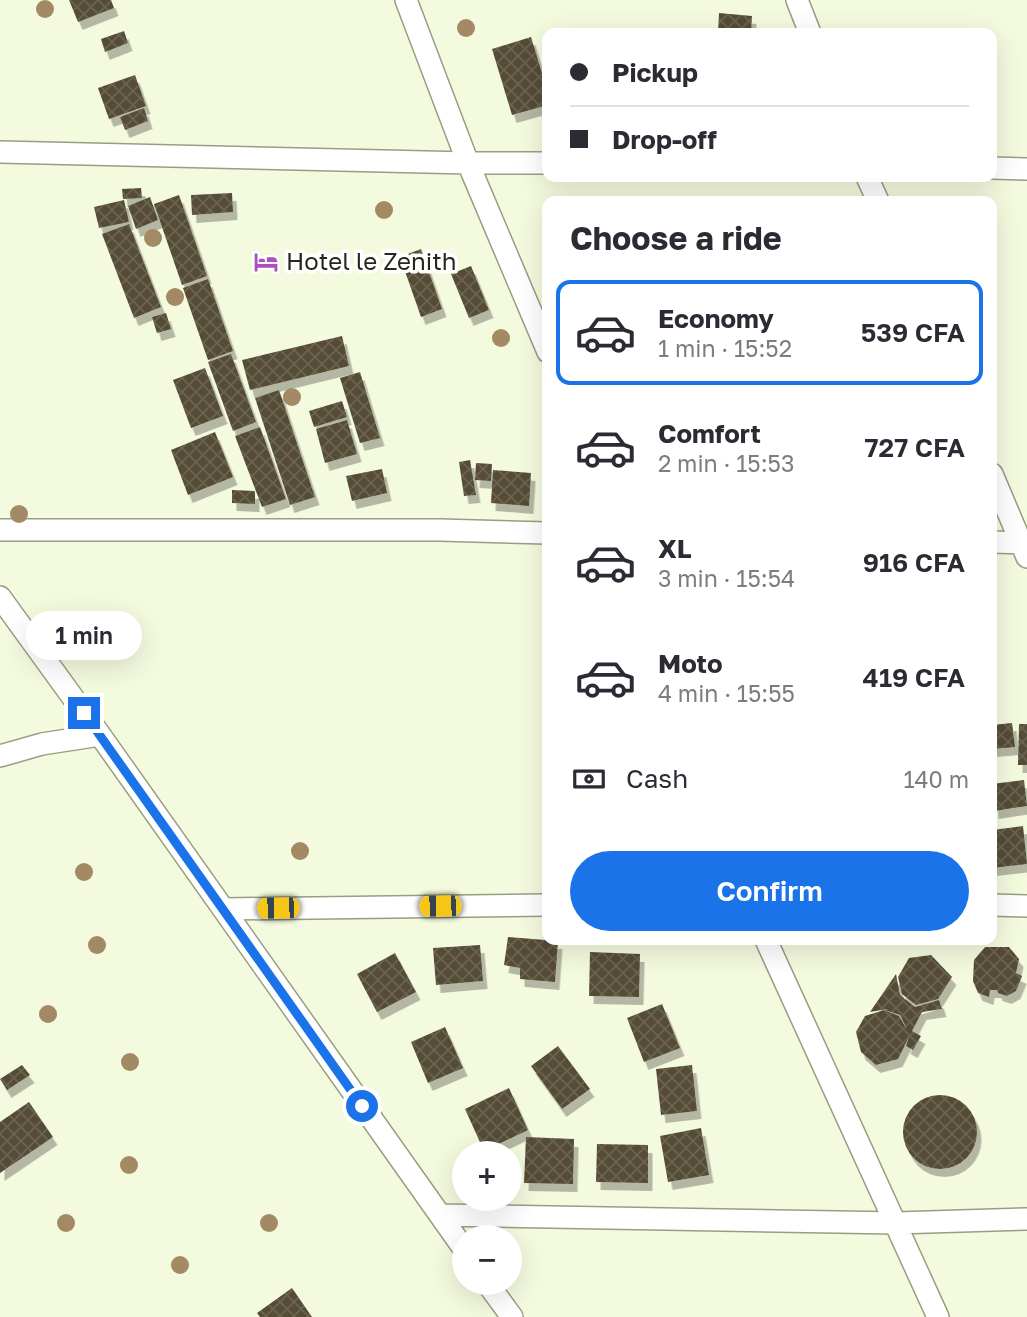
<!DOCTYPE html>
<html lang="en">
<head>
<meta charset="utf-8">
<style>
	:root { --surface:#fff; --page:#f7f7f7; --text:#2b2b33; --muted:#7c7c81; --line:#e1e1e2; --accent:#1a73e8 }
	body { margin:0; font-family:"Golos Text",sans-serif; background:var(--page); color:var(--text); height:100vh; display:flex; flex-direction:column; font-size:26px; white-space:nowrap }
	* { box-sizing:border-box; margin:0 }
	p { font-size:23px; color:var(--muted) }
	.icon { flex:none; width:38px; height:38px; fill:none; stroke:currentColor; stroke-width:2; stroke-linecap:round; stroke-linejoin:round }
	.map { position:relative; flex:1; overflow:hidden }
	.panel { position:absolute; left:542px; top:196px; width:455px; height:749px; display:flex; flex-direction:column; background:var(--surface); border-radius:14px; box-shadow:0 7px 28px #0002 }
	.panel>* { flex:none }
	.guide { position:absolute; left:542px; top:28px; width:455px; height:154px; border-radius:14px; box-shadow:0 7px 28px #0002; display:grid; align-content:center; height:154px; padding:0 28px; background:var(--surface) }
	.buttons { position:absolute; left:452px; top:1141px; display:grid; gap:14px }
	.buttons a { display:grid; place-items:center; width:70px; height:70px; border-radius:50%; background:var(--surface); box-shadow:0 7px 28px #0002; font-size:35px }
	.end { position:absolute; width:32px; height:32px; margin:-16px; border:9px solid #1a73e8; background:#fff; box-shadow:0 0 0 4px #fff }
	.from { border-radius:50% }
	.bubble { position:absolute; height:49px; border-radius:24px; background:var(--surface); box-shadow:0 7px 28px #0002; font-size:23px; font-weight:600; line-height:49px; text-align:center }
	.car { position:absolute; width:21px; height:42px; margin:-21px -10px; border-radius:9px; box-shadow:0 0 5px 2px #0007; background:linear-gradient(#f5c518 24%,#345 0 40%,#f5c518 0 76%,#345 0 86%,#f5c518 0) }
	.guide b { display:flex; align-items:center; gap:24px; height:66px; font-size:26px }
	.guide b+b { border-top:2px solid var(--line) }
	.guide i { width:18px; height:18px; background:var(--text) }
	ul { padding:0; list-style:none }
	li { display:flex; align-items:center; gap:21px; height:105px; margin:0 14px 10px; padding:0 14px; border:4px solid transparent; border-radius:14px }
	li div { flex:1 }
	li b { display:block; font-size:26px }
	li em { font-style:normal; font-weight:600 }
	li.selected { border-color:var(--accent) }
	li>.icon { width:63px; height:63px; stroke-width:1.5 }
	h2 { padding:0 28px; font-size:32px; line-height:84px }
	.pay { display:flex; align-items:center; gap:18px; height:77px; padding:0 28px; font-size:26px }
	.pay p { margin-inline-start:auto }
	.primary-button { display:flex; gap:14px; margin-top:auto; padding:14px 28px }
	.primary-button a { flex:1; height:80px; border-radius:42px; background:var(--accent); color:#fff; font-size:28px; font-weight:600; line-height:80px; text-align:center }
	.map>svg:first-child { display:block }
</style>
</head>
<body>
<div class="map">
<svg width="1027" height="1317" viewBox="0 0 1027 1317">
	<defs>
		<pattern id="building-cross-hatch" width="8" height="8" patternUnits="userSpaceOnUse" patternTransform="scale(1.75)"><rect width="8" height="8" fill="#564c36"/><path d="M0 0l8 8M0 8l8-8" fill="none" stroke="#6b6351"/></pattern>
		<filter id="shadow"><feDropShadow dx="4.5" dy="8" stdDeviation="0" flood-color="#0004"/></filter>
	</defs>
	<rect width="100%" height="100%" fill="#f4fade"/>
	<path fill="url(#building-cross-hatch)" filter="url(#shadow)" d="M69,0H111L114,8L78,22Z
		M719,13L752,16L751,33H718Z
		M124,31L128,43L105,52L101,39Z
		M531,37L548,93V105L512,115L492,49Z
		M135,75L146,106L109,119L98,88Z
		M144,108L148,121L125,130L120,117Z
		M141,188L142,198L123,199L122,189Z
		M232,193L233,212L192,215L191,195Z
		M179,195L207,276L182,285L154,204Z
		M150,197L158,220L136,229L128,206Z
		M124,200L129,222L99,228L94,207Z
		M129,224L161,307L134,318L102,234Z
		M421,249L442,309L421,317L400,257Z
		M471,266L489,310L469,318L451,274Z
		M208,279L233,351L208,360L183,288Z
		M166,313L171,329L157,333L152,317Z
		M342,336L349,366L250,390L242,360Z
		M231,354L256,422L233,431L208,362Z
		M205,368L223,416L191,428L173,380Z
		M360,372L380,438L360,443L340,378Z
		M279,390L315,497L290,505L255,398Z
		M342,401L347,417L314,427L309,411Z
		M347,420L357,454L325,463L316,429Z
		M260,427L286,499L262,507L235,436Z
		M215,432L233,477L188,495L171,450Z
		M470,460L476,495L464,496L459,462Z
		M476,463L492,464L491,481L475,480Z
		M382,469L387,493L352,501L346,476Z
		M493,470L531,473L529,506L491,503Z
		M232,490L255,491V504L232,503Z
		M1012,723L1015,747L992,749V725Z
		M1019,724H1027V765H1018Z
		M1024,780L1027,806L994,811L992,784Z
		M1023,826L1027,864L992,868V830Z
		M508,937L558,941L555,982L520,979V968L504,965Z
		M480,945L483,981L436,985L433,948Z
		M985,947H1009L1019,959L1016,973L1022,976L1016,991L1007,996L998,993L997,990H990L989,997L978,993L973,981L974,960Z
		M590,952L640,954L639,997L589,996Z
		M395,953L416,992L377,1012L357,974Z
		M931,955L952,977L938,999L916,1005L902,994L898,977L909,958Z
		M896,974L900,995L915,1007L939,1000L942,1009L922,1012L912,1031L921,1036L913,1050L906,1046L909,1037L898,1059L876,1065L861,1052L856,1032L865,1016L884,1010L899,1016L907,1029L900,1015L885,1010L888,1009L870,1012Z
		M662,1004L680,1048L644,1062L627,1018Z
		M445,1027L463,1068L428,1083L411,1042Z
		M558,1046L590,1089L562,1109L531,1066Z
		M22,1065L30,1075L7,1090L0,1079Z
		M692,1065L697,1111L661,1115L656,1069Z
		M509,1088L528,1130L484,1151L465,1109Z
		M903 1132a37 37 0 1 1 74 0a37 37 0 1 1-74 0Z
		M29,1102L53,1137L0,1173V1122Z
		M701,1128L709,1175L668,1182L660,1136Z
		M526,1137L574,1139L573,1184L524,1183Z
		M597,1144L648,1145V1183L596,1182Z
		M292,1288L312,1317H260L257,1313Z"/>
	<g fill="none" stroke-linecap="round" stroke-linejoin="round">
		<g stroke="#989e84" stroke-width="24">
			<path id="minor" d="M406,0L468,163L548,352
				M797,0L810,33
				M0,152L468,163H548
				M992,168L1027,169
				M867,177L878,201
				M992,474L1027,557
				M0,530H440L548,533
				M992,542L1027,543
				M0,597L100,735L464,1249
				M0,756L42,744L100,735
				M992,905L1027,906
				M224,909L548,905
				M766,940L938,1317
				M440,1215L896,1223L1027,1219
				M487,1283L512,1317"/>
		</g>
		<use href="#minor" stroke="#fff" stroke-width="21"/>
	</g>
	<g fill="#a38964">
		<circle cx="45" cy="9" r="9"/>
		<circle cx="466" cy="28" r="9"/>
		<circle cx="384" cy="210" r="9"/>
		<circle cx="153" cy="238" r="9"/>
		<circle cx="175" cy="297" r="9"/>
		<circle cx="501" cy="338" r="9"/>
		<circle cx="292" cy="397" r="9"/>
		<circle cx="19" cy="514" r="9"/>
		<circle cx="300" cy="851" r="9"/>
		<circle cx="84" cy="872" r="9"/>
		<circle cx="97" cy="945" r="9"/>
		<circle cx="48" cy="1014" r="9"/>
		<circle cx="130" cy="1062" r="9"/>
		<circle cx="129" cy="1165" r="9"/>
		<circle cx="66" cy="1223" r="9"/>
		<circle cx="269" cy="1223" r="9"/>
		<circle cx="180" cy="1265" r="9"/>
	</g>
	<g fill="none" stroke-linecap="round" stroke-linejoin="round">
		<path stroke="#1a73e8" stroke-width="9" d="M84,713L362,1106"/>
	</g>
	<defs>
		<g id="hotel-bare" transform="scale(1.89)"><path d="M-6-4.5h1.5V1H6V5H4.5V3h-9V5H-6ZM-4 0a1.8 1.8 0 1 1 3.6 0ZM.5 0V-2.5h3Q6-2.5 6 0Z" fill="#ac50bb" stroke="#fff" stroke-width="2.5" paint-order="stroke"/></g>
	</defs>
	<g fill-rule="evenodd">
		<use href="#hotel-bare" x="266" y="262"/>
	</g>
	<g text-anchor="middle" stroke-width="7" stroke-linejoin="round" paint-order="stroke">
		<g font-size="24" fill="#25271d" stroke="#fff" text-anchor="start">
			<text x="286" y="270">Hotel le Zenith</text>
		</g>
	</g>
</svg>
<div class="buttons">
<a>+</a>
<a>−</a>
</div>
<i class="end from" style="left:362px;top:1106px"></i>
<i class="end" style="left:84px;top:713px"></i>
<div class="bubble" style="left:26px;top:611px;width:116px">1 min</div>
<i class="car" style="left:440px;top:906px;rotate:269deg"></i>
<i class="car" style="left:278px;top:908px;rotate:269deg"></i>
<div class="guide">
<b><i class="from"></i>Pickup</b>
<b><i></i>Drop-off</b>
</div>
<section class="panel">
<h2>Choose a ride</h2>
<ul>
<li class="selected"><svg class="icon" aria-label="car" viewBox="0 0 24 24"><path d="M5 17H2v-5l4-1 3-4h7l3 4 3 1v5h-3M9 17h6M6 11h13"/><circle cx="7" cy="17" r="2"/><circle cx="17" cy="17" r="2"/></svg><div><b>Economy</b><p>1 min · 15:52</p></div><em>539 CFA</em></li>
<li><svg class="icon" aria-label="car" viewBox="0 0 24 24"><path d="M5 17H2v-5l4-1 3-4h7l3 4 3 1v5h-3M9 17h6M6 11h13"/><circle cx="7" cy="17" r="2"/><circle cx="17" cy="17" r="2"/></svg><div><b>Comfort</b><p>2 min · 15:53</p></div><em>727 CFA</em></li>
<li><svg class="icon" aria-label="car" viewBox="0 0 24 24"><path d="M5 17H2v-5l4-1 3-4h7l3 4 3 1v5h-3M9 17h6M6 11h13"/><circle cx="7" cy="17" r="2"/><circle cx="17" cy="17" r="2"/></svg><div><b>XL</b><p>3 min · 15:54</p></div><em>916 CFA</em></li>
<li><svg class="icon" aria-label="car" viewBox="0 0 24 24"><path d="M5 17H2v-5l4-1 3-4h7l3 4 3 1v5h-3M9 17h6M6 11h13"/><circle cx="7" cy="17" r="2"/><circle cx="17" cy="17" r="2"/></svg><div><b>Moto</b><p>4 min · 15:55</p></div><em>419 CFA</em></li>
</ul>
<div class="pay"><svg class="icon" aria-label="cash" viewBox="0 0 24 24"><path d="M3 7h18v10H3z"/><circle cx="12" cy="12" r="2"/></svg>Cash<p>140 m</p></div>
<div class="primary-button"><a>Confirm</a></div>
</section>
</div>
</body>
</html>
